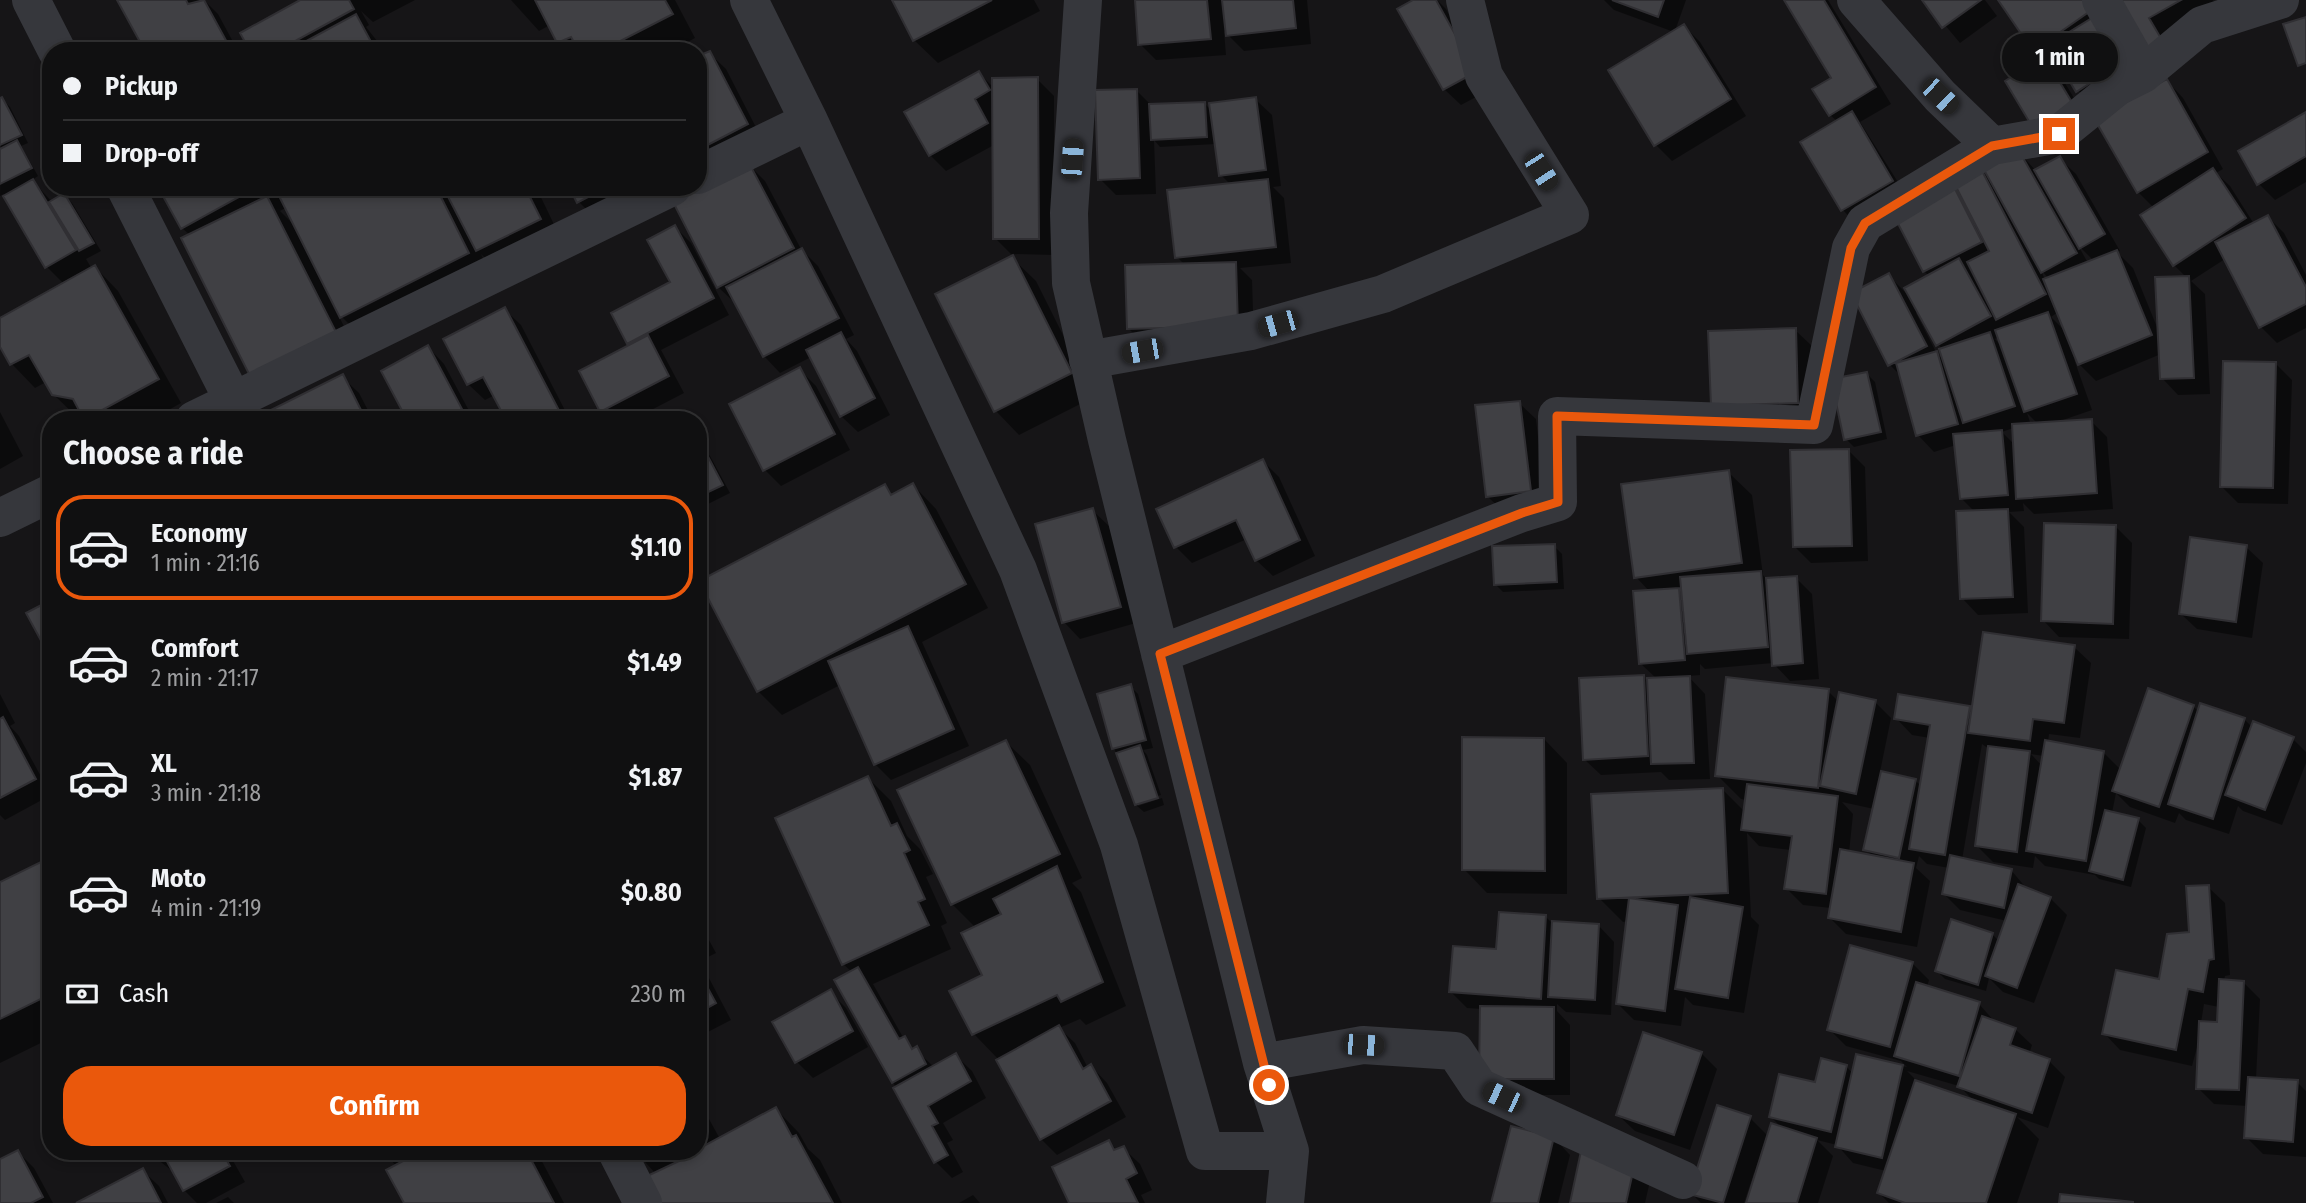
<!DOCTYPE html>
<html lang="en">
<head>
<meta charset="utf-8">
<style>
	:root { --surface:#101011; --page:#19191a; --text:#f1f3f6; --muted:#9c9d9f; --line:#303031; --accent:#ea580c }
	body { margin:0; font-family:"Fira Sans Condensed",sans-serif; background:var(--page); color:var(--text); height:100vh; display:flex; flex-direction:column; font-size:26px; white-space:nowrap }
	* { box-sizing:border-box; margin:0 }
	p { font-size:23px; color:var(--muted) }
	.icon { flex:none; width:38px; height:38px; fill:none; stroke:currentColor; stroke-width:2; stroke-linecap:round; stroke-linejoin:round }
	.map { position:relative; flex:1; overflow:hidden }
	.details { position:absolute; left:42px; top:411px; width:665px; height:749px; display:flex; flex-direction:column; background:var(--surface); border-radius:28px; box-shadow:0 4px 10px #0003,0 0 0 2px var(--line) }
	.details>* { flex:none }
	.banner { position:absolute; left:42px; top:42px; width:665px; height:154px; border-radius:28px; box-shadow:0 4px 10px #0003,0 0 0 2px var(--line); display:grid; align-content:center; height:154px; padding:0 21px; background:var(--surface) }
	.end { position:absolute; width:32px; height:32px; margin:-16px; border:9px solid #ea580c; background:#fff; box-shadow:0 0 0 4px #fff }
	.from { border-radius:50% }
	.bubble { position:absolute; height:49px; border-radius:24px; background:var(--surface); box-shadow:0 4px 10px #0003,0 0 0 2px var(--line); font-size:23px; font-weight:700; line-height:49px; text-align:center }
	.car { position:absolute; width:21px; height:42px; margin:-21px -10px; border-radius:9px; box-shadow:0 0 5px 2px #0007; background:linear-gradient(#222 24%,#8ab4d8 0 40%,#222 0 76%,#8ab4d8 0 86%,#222 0) }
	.banner b { display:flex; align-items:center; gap:24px; height:66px; font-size:26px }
	.banner b+b { border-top:2px solid var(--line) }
	.banner i { width:18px; height:18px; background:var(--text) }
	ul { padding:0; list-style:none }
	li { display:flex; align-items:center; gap:21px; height:105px; margin:0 14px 10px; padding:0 7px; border:4px solid transparent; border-radius:28px }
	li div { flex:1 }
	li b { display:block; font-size:26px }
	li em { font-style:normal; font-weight:700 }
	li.active { border-color:var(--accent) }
	li>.icon { width:63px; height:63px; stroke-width:1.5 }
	h2 { padding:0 21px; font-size:32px; line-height:84px }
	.pay { display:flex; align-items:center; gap:18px; height:77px; padding:0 21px; font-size:26px }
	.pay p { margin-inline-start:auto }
	.action { display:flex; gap:14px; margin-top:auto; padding:14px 21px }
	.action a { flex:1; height:80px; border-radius:28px; background:var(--accent); color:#fff; font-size:28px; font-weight:700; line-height:80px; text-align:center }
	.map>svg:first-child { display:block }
</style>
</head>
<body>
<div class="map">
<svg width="2306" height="1203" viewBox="0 0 2306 1203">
	<rect width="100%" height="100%" fill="#161517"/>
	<path fill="#0007" fill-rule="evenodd" d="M119,0H204L218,14L238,51H147Z
		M303,0H415L373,22L361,11L369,25L366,27L385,51H252Z
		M511,0H675L695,38L671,51H568L550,25L539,31Z
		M894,0H1034L1040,11L938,63L914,40Z
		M1136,0H1307L1311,44L1244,51L1224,31L1226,55L1156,60L1140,44Z
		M1417,0H1437L1446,9L1491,89L1461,105L1444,89Z
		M1604,0H1686L1675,31L1684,26L1700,42L1746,116L1672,161L1656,145L1610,71L1674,32L1614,10Z
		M1786,0H1828L1891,104L1860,122L1908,198L1859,227L1843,210L1803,143L1838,122L1830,115L1833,78Z
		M1924,0H1985L1997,16L1960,43Z
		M2000,0H2095L2111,24L2094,107L2078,90L2059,60L2051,66L2060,75L2091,126L2054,148L2044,59Z
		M2113,0H2213L2216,5L2177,57Z
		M709,53L726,69L763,141L698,174V58Z
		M979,73L993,87L1037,79L1054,96V255L1011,254L995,238L994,145L946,171L930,155Z
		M2167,81L2183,98L2223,169L2216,173L2230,186L2254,224L2268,217L2284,233L2306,275V328L2277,343L2261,327L2225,259L2191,281L2205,294L2210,394L2178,395L2162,378L2161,354L2096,381L2074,359L2092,410L2060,421H2091L2107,437L2113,509L2034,514L2023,503L2024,511L2009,512L2024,527L2028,613L1978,615L1962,598L1975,512L1962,499L1956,445L1934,452L1918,435L1901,376L1890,365L1888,275L1909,296L1929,276L1924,271L1951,184L1959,192L1980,169L1989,178L2018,151L2036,171L2059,158L2076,174L2120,251L2117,252L2133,268L2159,332L2187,278L2174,265L2154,208L2138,192ZM2079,247H2080L2094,261L2088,263ZM2041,270L2049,279L2045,280ZM1919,311L1942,350L1945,361L1937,354L1916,313ZM2058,312L2067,333L2051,317ZM1999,336L2002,347L1995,339ZM2027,413L2038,424L2031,425ZM2013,428L2015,445L2002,432Z
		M1136,90L1152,106L1204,103L1212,111L1255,99L1272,115L1281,186L1273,187L1284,198L1291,263L1240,268L1252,280L1254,342L1145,345L1128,328L1185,265L1177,257L1231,185L1221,175L1216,144L1160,147L1154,140L1156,194L1116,195L1100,179Z
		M2,99L10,107L28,143L21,146L38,176L32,180L52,202L64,195L72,203L101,251L86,259L92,269L95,267L118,291L181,403L151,420L78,418L53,394L46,382L35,388L12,364L0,344V320L64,284L47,267L4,194L0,196Z
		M2306,114V182L2275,200L2259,184Z
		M749,165L765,181L801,249L818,266L854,335L846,339L857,351L890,415L858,432L841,416L811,357L780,373L764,356L735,303L718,287Z
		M160,187H536L563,243L501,274L481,254L492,277L365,340L337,312L359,358L191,236L182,228ZM287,207L296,227L280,211Z
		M571,187H655L595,218L579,202Z
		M675,227L691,243L729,315L661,350L684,393L632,420H611L602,411L631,346L628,343L672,283Z
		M1012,258L1036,281L1094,397L1019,435L996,411Z
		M504,309L521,325L570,420H507L495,395L485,400L468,384Z
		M1795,330L1812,346L1814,419L1729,422Z
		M428,347L444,364L474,420H409Z
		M2276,364L2292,380L2288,504L2238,503L2221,486Z
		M800,370L816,386L850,450L781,486L765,470Z
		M1867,374L1875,382L1887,439L1854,447L1846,439Z
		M342,377L359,393L373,420H278Z
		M1519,403L1536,419L1546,507L1504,512L1487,496Z
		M0,412L23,456L0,469Z
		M702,448L710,456L730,493L698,509V449Z
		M1849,451L1865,467L1868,561L1811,563L1795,547Z
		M1263,461L1279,477L1315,556L1273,576L1256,560L1247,539L1192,563L1176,547Z
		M1728,472L1752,495L1763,575L1767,580L1796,578L1812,594L1819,679L1790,681L1773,663L1705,669L1700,664V675L1688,676L1705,694L1710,779L1669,780L1661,772L1601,775L1584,759L1643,677L1649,683L1657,679L1640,663L1650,592L1636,577Z
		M913,485L936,509L988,608L922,642L969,746L891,780L875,764L840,685L782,715L758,691L885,486L894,496Z
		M1092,510L1109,526L1136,623L1080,639L1064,622Z
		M2116,527L2132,543L2129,639L2059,637L2043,620Z
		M1554,546L1562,554L1564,589L1503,592L1495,584Z
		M2246,547L2263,563L2252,638L2197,629L2180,613Z
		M2074,647L2091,663L2080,738L2049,734L2048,742L2103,752L2121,770L2193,706L2199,712L2244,719L2252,727L2293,739L2306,752V763L2282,825L2243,811L2238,806L2229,834L2186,820L2179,813L2175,823L2130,807L2116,793L2112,813L2138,820L2146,828L2131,887L2099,879L2095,875L2045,866L2035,856L2033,868L1993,862L1977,846L1989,749L1982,744L1962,860L2011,870L2027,889L2050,898L2067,915L2034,1003L2003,992L1989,978L1986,991L1945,979L1937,971L1992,934L1999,941L2007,921L1960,910L1944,894L1949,868L1927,864L1919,856L1916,868L1930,881L1917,947L1846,934L1829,917L1831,908L1803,905L1786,888L1791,850L1759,846L1747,833L1751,917L1759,925L1744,1013L1693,1005L1685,997L1681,1026L1634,1020L1618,1004L1628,921L1623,922L1599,898L1723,790L1745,812L1747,800L1741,799L1717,775L1828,691L1839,702H1875L1891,718L1880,772L1915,780L1921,786L1930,738L1912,735L1896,718L1970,708L1973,711ZM2031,754L2044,756L2042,766ZM1842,802L1874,809L1865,849L1873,857L1849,853L1853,814Z
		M1130,686L1138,694L1153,748L1143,750L1147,755L1161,795L1138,802V806L1162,798L1164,805L1144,812L1136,805L1114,748Z
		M0,694L15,723L10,726L19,736L51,795L5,820L0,815Z
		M1544,739L1567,763V894L1487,893L1464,869Z
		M1006,742L1030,765L1082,878L1072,883L1081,892L1126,1006L1086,1025L1080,1019L1059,1028L1075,1043L1088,1068L1091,1066L1107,1083L1126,1117L1057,1155L1041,1139L999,1060L974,1034L951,991L984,975L976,928L952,904Z
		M868,778L891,801L907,836L920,849L933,874L926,877L947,923L941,926L951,949L873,984L904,1039L934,1067L955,1055L972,1071L986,1098L943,1123L953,1140L947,1143L963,1172L952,1178L936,1162L893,1082L852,972L843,964Z
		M51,859V1038L0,1063V884Z
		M2208,887L2225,903L2230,975L2225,976L2224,981L2243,982L2260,999L2256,1079L2297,1082L2306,1091V1157L2263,1154L2246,1137L2248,1106L2214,1104L2198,1088L2200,1036L2192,1066L2120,1050L2104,1033L2161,981L2191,934ZM2204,1004L2219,1007V1024L2201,1023Z
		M1546,917L1552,923L1598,925L1614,942L1611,1015L1566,1012L1557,1004V1011L1570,1025V1095H1497L1482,1009L1467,1008L1451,992L1498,950Z
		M698,920L716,953L700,961L731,1020L704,1034L698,1028Z
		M1913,964L1929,980L1927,987L1979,1004L1995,1022L2015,1029L2032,1045L2029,1054L2049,1061L2065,1077L2048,1128L2017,1117L2039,1139L2017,1203H1889L1879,1193L1886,1171L1853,1163L1837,1145L1817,1140L1833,1156L1818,1203H1748L1757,1174L1754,1173L1744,1203H1701L1691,1193L1750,1118L1768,1136L1783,1129L1771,1117L1846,1066L1853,1074L1857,1056L1907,1067L1901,1061L1846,1046L1829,1029ZM1907,1071L1959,1086L1975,1102L1919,1083Z
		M830,992L846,1008L868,1047L813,1078L797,1062Z
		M1701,1053L1717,1069L1690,1150L1635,1131L1618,1115Z
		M698,1099L720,1139L776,1109L799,1133L808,1149L820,1160L842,1203H659L655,1173L636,1152H698Z
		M1554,1138L1570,1155L1558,1203H1493Z
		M1109,1142L1118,1151L1123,1148L1140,1164L1152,1190L1141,1195L1145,1203H1071Z
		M18,1152L34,1168L53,1203H0V1161Z
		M153,1152H228L245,1182L206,1203H197L184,1190L176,1174L157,1159Z
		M384,1152H537L564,1203H406L396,1166Z
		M1583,1154L1650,1181L1645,1203H1572Z
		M142,1170L159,1186L168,1203H80Z
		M973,1195L980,1203H959Z
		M228,1197L234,1203H216Z"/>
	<path fill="#404044" stroke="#302f33" stroke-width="2" d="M117,0H186L188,4L204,0L229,46L222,51H145Z
		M300,0H349L354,9L277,51H250L240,33Z
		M535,0H665L673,14L601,51H579L571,37L557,43Z
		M892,0H992L913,41Z
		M1135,0H1207L1211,39L1138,45Z
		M1222,0H1293L1296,28L1226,36Z
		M1413,0H1436L1476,72L1443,90L1397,9Z
		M1612,0H1664L1658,17Z
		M1784,0H1824L1876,87L1829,116L1812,89L1831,78Z
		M1922,0H1981L1942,28Z
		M1998,0H2091L2096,7L2033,51Z
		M2111,0H2181L2149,18L2162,40L2140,52Z
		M356,14L376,51H288Z
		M2097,15L2125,61L2076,92L2048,45Z
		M2306,17V63L2298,66L2283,24Z
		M1684,24L1731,99L1654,146L1608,70Z
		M710,51L748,124L698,150V56Z
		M2044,56L2076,109L2036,133L2005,81Z
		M979,71L990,90L975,99L988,123L929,156L904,112Z
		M1038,77L1039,239H993L992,78Z
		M2167,79L2208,152L2137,193L2095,120Z
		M1137,89L1140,178L1098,180L1095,90Z
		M2,97L22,135L0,145V98Z
		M1256,97L1266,170L1219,176L1209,103Z
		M1205,102L1207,137L1151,140L1149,104Z
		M1852,111L1893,181L1841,211L1800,142Z
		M2306,112V156L2257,185L2238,151Z
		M17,140L32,168L0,184V149Z
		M2018,149L2077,253L2041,273L1983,168Z
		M2060,156L2105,234L2079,249L2034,170Z
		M749,163L794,248L717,288L673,202Z
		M1980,167L2046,294L1996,320L1967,262L1989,251L1953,181Z
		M2213,168L2246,218L2173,266L2140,215Z
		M33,179L76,250L45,268L3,196Z
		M1268,179L1276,247L1175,258L1167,190Z
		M1951,181L1982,242L1923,272L1892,212Z
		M158,187H257L181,229Z
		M436,187L469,253L340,318L275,188Z
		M443,187H525L541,219L476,251Z
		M569,187H607L577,203Z
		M64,193L94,243L79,251L49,202Z
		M267,196L337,334L251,378L181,238Z
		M2268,215L2306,287V304L2259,328L2215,242Z
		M675,225L714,298L627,344L611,313L670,282L647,240Z
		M802,248L839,318L763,357L726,287Z
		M2117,250L2152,335L2078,365L2043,279Z
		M1013,255L1072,373L994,412L935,294Z
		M1959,258L1991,316L1936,346L1904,288Z
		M1236,262L1238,326L1127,329L1125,265Z
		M95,265L159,379L84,420L73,399L52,395L29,355L10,365L0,347V318Z
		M1889,273L1927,346L1888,366L1851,293Z
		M2189,276L2194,378L2160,379L2155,277Z
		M505,307L564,420H506L483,377L467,385L443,339Z
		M2048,312L2077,394L2024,412L1995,330Z
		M1796,328L1798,403L1711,406L1708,331Z
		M841,332L875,398L840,417L806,350Z
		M1990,332L2015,406L1963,423L1939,349Z
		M648,335L669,376L600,412L579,371Z
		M428,345L462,409L441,420H407L381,371Z
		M1937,351L1958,424L1916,436L1896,363Z
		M2223,361L2276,362L2273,488L2220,487Z
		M800,367L835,434L763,471L729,404Z
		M1867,372L1881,432L1844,440L1831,379Z
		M343,374L366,420H276L271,410Z
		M1520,401L1531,491L1486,497L1475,405Z
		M2092,419L2097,493L2016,499L2012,424Z
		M2002,430L2008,495L1960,499L1953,434Z
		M702,445L723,485L698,497V447Z
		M1849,449L1852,546L1793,547L1790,450Z
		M1263,459L1300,540L1255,561L1236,520L1174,548L1156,509Z
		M1729,470L1742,563L1634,578L1621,484Z
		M913,483L966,584L757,692L699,581L885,484L891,495Z
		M1093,508L1121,607L1062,623L1035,524Z
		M2008,509L2013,597L1960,599L1956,511Z
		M2044,523L2116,525L2113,624L2041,621Z
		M2190,537L2247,545L2236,622L2179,614Z
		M1555,544L1557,582L1494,585L1492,546Z
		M1761,571L1768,647L1687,654L1680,577Z
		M1797,576L1803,663L1772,666L1766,578Z
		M1679,588L1685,660L1639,664L1633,591Z
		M51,600V659L26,613Z
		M908,626L954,729L874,765L828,661Z
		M1983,632L2075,645L2064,723L2033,719L2030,741L1968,733Z
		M1644,675L1648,756L1583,760L1579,678Z
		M1690,676L1694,763L1651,764L1647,678Z
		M1726,677L1829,689L1818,788L1715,776Z
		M1131,684L1146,740L1112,749L1097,694Z
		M2148,688L2194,705L2159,807L2112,791Z
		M1839,692L1876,700L1856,794L1820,786Z
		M1898,694L1970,706L1945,855L1909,849L1930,725L1894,719Z
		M2200,703L2245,718L2213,819L2168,804Z
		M3,717L36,779L0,798V719Z
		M2253,721L2294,737L2265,810L2225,795Z
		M1462,737L1544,738L1545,871L1462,870Z
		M1006,740L1060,854L951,905L897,790Z
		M2045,740L2104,751L2086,861L2026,851Z
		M1140,745L1158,798L1135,805L1116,753Z
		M1988,746L2030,751L2017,852L1975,846Z
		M1881,771L1916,779L1899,858L1863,850Z
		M868,776L891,826L897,823L910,850L904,853L925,899L918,902L929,925L842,965L775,818Z
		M1747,784L1838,796L1826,894L1784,889L1792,836L1741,830Z
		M1723,788L1728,893L1597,899L1591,794Z
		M2105,810L2139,818L2123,880L2089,871Z
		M1840,849L1914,863L1901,932L1828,918Z
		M1950,855L2012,869L2004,908L1942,894Z
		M51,857V994L0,1019V882Z
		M1057,866L1103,982L1061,1002L1057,995L972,1035L949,991L982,975L961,933L1001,914L993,899Z
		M2018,884L2051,897L2017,988L1985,976Z
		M2209,885L2214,959L2209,960L2203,992L2188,989L2176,1050L2102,1034L2116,970L2159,979L2167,934L2189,932L2186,886Z
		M1690,897L1743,907L1728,998L1675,989Z
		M1629,898L1678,905L1665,1011L1616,1004Z
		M1499,912L1546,915L1541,999L1449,992L1453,946L1496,949Z
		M1951,919L1993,933L1978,985L1935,971Z
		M1552,921L1599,924L1595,1000L1548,997Z
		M1850,945L1913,962L1890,1047L1827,1030Z
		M858,967L899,1039L905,1036L912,1049L917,1046L926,1064L892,1083L834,980Z
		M698,970L716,1003L698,1013Z
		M2219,979L2244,981L2239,1090L2196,1089L2199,1021L2217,1022Z
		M1916,982L1980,1002L1959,1076L1894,1056Z
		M831,989L853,1031L795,1063L772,1022Z
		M1480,1006L1554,1007V1079H1479Z
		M1982,1016L2016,1028L2010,1045L2050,1059L2032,1113L1957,1087Z
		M1059,1025L1083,1069L1091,1064L1111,1101L1040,1140L996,1060Z
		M1643,1032L1702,1052L1674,1135L1616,1115Z
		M956,1053L971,1081L928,1106L938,1123L932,1126L948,1155L934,1163L893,1088Z
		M1856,1054L1903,1065L1882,1158L1835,1147Z
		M1821,1058L1847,1065L1831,1132L1769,1117L1779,1074L1815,1082Z
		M2248,1077L2298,1080L2293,1142L2244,1138Z
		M1915,1080L2016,1114L1986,1203H1905L1877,1193Z
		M1717,1105L1751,1116L1723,1203L1689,1194Z
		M776,1107L792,1137L796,1135L833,1203H657L643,1178L698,1152V1149Z
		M1771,1123L1817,1138L1797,1203H1746Z
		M1511,1126L1554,1137L1538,1203H1491Z
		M1109,1140L1114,1150L1124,1146L1137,1173L1126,1179L1138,1203H1069L1052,1167Z
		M18,1150L43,1197L31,1203H0V1159Z
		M1581,1151L1635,1163L1626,1203H1570Z
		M151,1152H222L230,1166L183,1191L164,1156L156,1160Z
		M420,1152H527L554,1203H404L386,1170Z
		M143,1168L161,1203H76Z
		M2060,1194L2133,1202V1203H2059Z"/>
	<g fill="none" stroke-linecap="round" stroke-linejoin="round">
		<path stroke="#36373c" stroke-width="38" d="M31,0L57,51
			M749,0L809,121L1018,570L1119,845L1205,1151H1290
			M1083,0L1069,213L1071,283L1107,440L1262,1063L1290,1151L1285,1203
			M1856,0L1940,96L1992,146L2059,134L2117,87L2143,74
			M2101,0L2143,74L2202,25L2280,0
			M698,175L809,121
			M125,187L243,420
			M1088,360L1251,331L1383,294L1570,215L1484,76L1465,0
			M194,420L672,187
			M0,518L51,493
			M1160,654L1522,513L1558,502L1557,416L1814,425L1851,248L1865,223L1992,146
			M1262,1063L1363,1045L1455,1051L1479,1087L1683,1180
			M617,1152L643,1203"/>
	</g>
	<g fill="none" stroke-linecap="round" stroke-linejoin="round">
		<path stroke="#ea580c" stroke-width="9" d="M1269,1085L1160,654L1522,513L1558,502L1557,416L1814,425L1851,248L1865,223L1992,146L2059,134"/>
	</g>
</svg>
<i class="end from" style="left:1269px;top:1085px"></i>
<i class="end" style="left:2059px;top:134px"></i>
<div class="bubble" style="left:2002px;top:33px;width:116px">1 min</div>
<i class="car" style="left:1940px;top:96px;rotate:134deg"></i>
<i class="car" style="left:1072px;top:159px;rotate:4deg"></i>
<i class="car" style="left:1541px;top:171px;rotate:147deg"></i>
<i class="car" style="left:1278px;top:324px;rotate:254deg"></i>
<i class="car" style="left:1142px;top:351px;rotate:260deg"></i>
<i class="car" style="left:1363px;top:1045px;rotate:93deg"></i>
<i class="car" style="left:1502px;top:1097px;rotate:295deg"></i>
<div class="banner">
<b><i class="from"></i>Pickup</b>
<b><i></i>Drop-off</b>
</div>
<section class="details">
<h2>Choose a ride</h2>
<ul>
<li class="active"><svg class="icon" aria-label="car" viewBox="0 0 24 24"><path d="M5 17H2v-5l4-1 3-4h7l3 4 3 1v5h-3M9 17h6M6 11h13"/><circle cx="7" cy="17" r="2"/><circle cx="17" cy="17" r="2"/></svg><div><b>Economy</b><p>1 min · 21:16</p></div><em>$1.10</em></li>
<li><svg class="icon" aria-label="car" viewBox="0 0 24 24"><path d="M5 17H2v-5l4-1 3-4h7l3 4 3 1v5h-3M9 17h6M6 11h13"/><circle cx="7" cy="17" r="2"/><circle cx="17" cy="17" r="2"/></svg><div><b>Comfort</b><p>2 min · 21:17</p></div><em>$1.49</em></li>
<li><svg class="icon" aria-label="car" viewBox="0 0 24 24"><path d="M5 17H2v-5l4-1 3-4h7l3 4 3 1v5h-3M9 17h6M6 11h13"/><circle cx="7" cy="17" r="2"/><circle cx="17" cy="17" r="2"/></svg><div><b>XL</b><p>3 min · 21:18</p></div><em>$1.87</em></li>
<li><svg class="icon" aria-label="car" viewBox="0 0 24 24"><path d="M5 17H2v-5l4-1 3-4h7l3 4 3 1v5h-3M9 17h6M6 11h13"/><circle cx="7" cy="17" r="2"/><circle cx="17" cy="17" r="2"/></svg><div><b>Moto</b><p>4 min · 21:19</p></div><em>$0.80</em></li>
</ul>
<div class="pay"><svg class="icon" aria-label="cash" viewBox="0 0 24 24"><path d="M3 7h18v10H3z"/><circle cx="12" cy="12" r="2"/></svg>Cash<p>230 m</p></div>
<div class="action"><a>Confirm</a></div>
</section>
</div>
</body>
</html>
